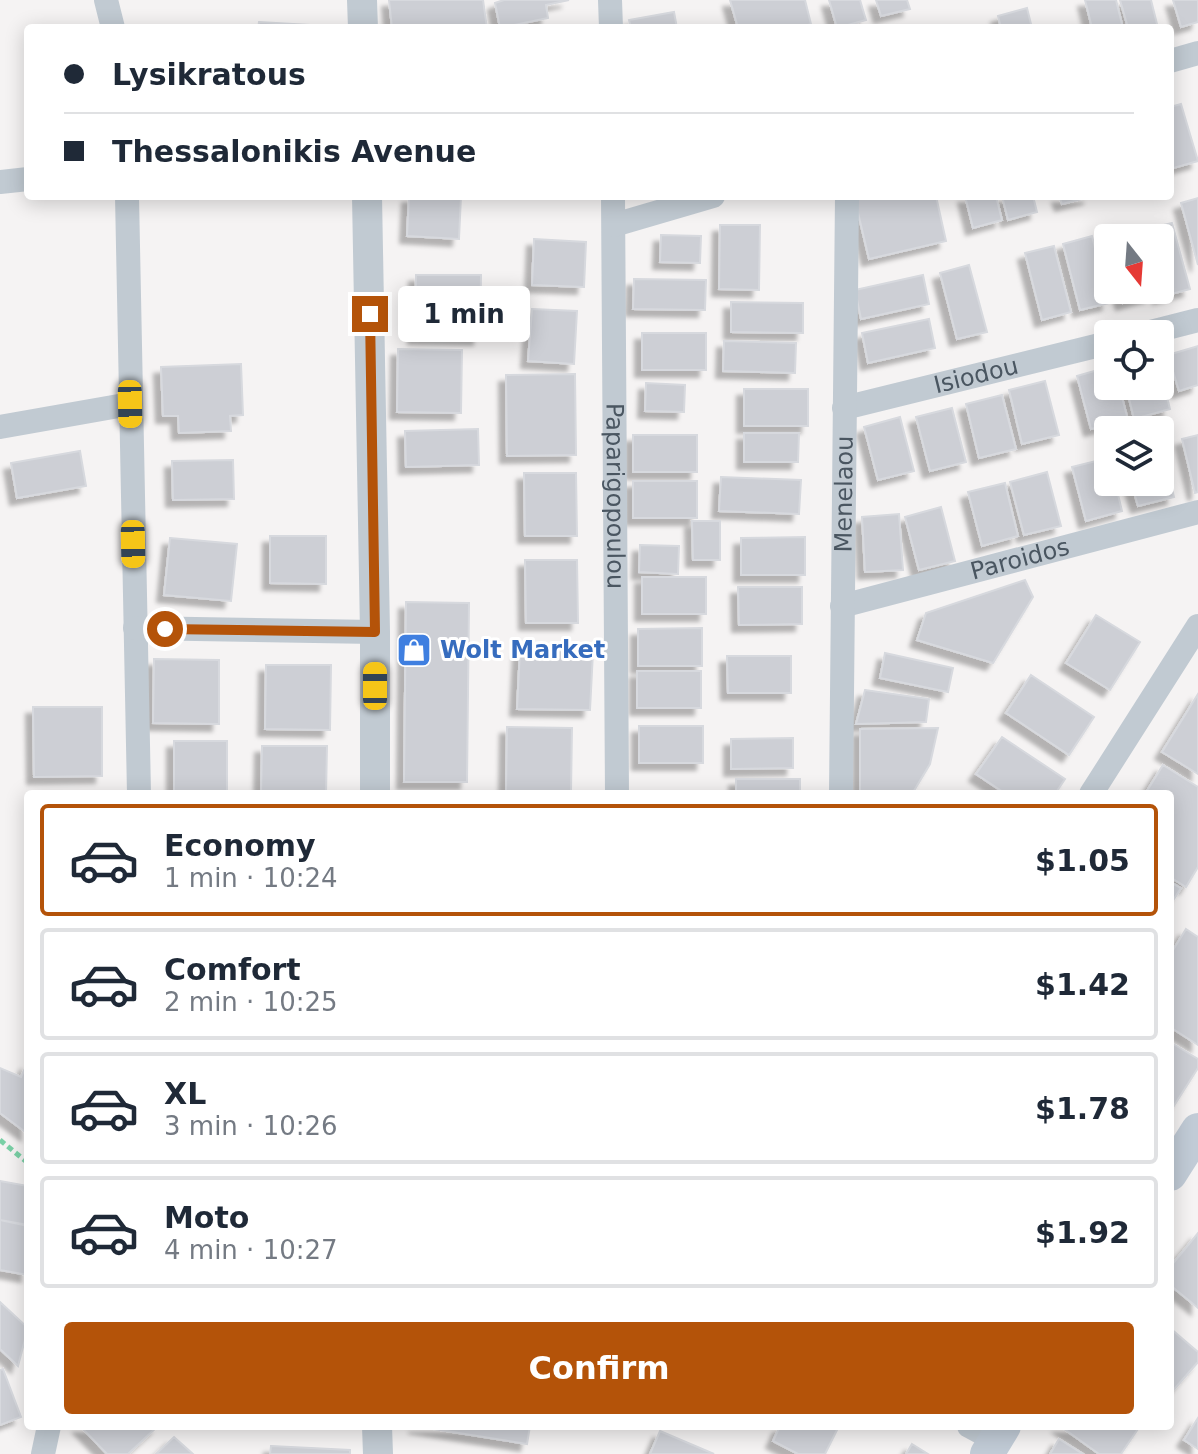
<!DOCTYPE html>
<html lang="en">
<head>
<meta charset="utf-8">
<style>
	:root { --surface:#fff; --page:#f6f6f7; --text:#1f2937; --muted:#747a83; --line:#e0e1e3; --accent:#b45309 }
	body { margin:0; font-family:"DejaVu Sans",sans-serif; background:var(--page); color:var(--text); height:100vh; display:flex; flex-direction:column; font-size:30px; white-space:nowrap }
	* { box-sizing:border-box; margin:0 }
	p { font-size:26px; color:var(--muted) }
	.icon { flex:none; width:44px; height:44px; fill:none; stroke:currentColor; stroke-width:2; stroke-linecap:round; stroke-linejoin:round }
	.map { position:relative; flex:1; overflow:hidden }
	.sheet { position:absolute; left:24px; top:790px; width:1150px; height:640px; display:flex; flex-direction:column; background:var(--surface); border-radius:8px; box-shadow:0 4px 20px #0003 }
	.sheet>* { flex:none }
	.banner { position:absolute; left:24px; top:24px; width:1150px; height:176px; border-radius:8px; box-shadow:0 4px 20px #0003; display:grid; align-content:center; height:176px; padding:0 40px; background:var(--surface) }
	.needle { width:52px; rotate:163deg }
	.controls { position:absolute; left:1094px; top:224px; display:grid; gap:16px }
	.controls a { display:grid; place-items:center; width:80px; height:80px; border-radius:8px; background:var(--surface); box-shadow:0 4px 20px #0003; font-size:40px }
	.end { position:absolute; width:36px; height:36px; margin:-18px; border:10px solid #b45309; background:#fff; box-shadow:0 0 0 4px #fff }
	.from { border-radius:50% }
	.bubble { position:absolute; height:56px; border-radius:8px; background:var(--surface); box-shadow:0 4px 20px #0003; font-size:26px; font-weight:700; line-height:56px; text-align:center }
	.car { position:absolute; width:24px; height:48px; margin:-24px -12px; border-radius:10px; box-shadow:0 0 6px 2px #0007; background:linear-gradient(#f5c518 24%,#345 0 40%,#f5c518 0 76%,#345 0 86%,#f5c518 0) }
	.banner b { display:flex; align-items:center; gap:28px; height:76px; font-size:30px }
	.banner b+b { border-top:2px solid var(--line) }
	.banner i { width:20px; height:20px; background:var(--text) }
	ul { padding:14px 0 0; list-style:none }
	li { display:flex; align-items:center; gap:24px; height:112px; margin:0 16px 12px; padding:0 24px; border:4px solid var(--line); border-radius:8px }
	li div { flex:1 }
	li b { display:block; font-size:30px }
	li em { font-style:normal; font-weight:700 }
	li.active { border-color:var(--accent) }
	li>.icon { width:72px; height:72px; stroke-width:1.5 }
	.button { display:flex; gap:16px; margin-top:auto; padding:16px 40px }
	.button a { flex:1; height:92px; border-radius:8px; background:var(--accent); color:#fff; font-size:32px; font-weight:700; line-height:92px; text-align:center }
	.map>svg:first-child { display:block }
</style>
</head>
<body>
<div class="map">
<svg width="1198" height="1454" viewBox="0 0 1198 1454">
	<defs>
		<filter id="shadow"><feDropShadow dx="-7" dy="7" stdDeviation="2" flood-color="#0004"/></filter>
	</defs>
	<rect width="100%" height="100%" fill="#f5f3f3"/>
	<path fill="#cdcfd5" stroke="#d7d9de" stroke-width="2" filter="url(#shadow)" d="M389,0H483L487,28H392Z
		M504,0H569L546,5L548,18L500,28L495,3Z
		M730,0H805L811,24L798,28H738Z
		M829,0H860L866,20L837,28Z
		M876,0H907L910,9L881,16Z
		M1085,0H1116L1123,28H1092Z
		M1120,0H1151L1158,28H1128Z
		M1173,0H1198V22L1181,27Z
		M1027,8L1032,28H1001L998,16Z
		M674,12L677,28H631L629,20Z
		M259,22L344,27V28H258Z
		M1181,104L1198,161L1170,169V107Z
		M409,196H461L459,239L407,236Z
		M854,196H936L946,241L869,259Z
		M965,196H996L1002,220L973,228Z
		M1002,196H1033L1037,212L1008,220Z
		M1059,196H1090V197L1062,204Z
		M1198,198V265L1181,203Z
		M1172,223L1190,289L1160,297V238H1145L1143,230Z
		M720,225H760L759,290L719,289Z
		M1134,229L1136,238H1108V248L1105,237Z
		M661,235L701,236L700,263L660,262Z
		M1092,236L1109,303L1080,310L1063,244Z
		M534,239L586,242L584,287L532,285Z
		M1054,246L1071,312L1042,320L1025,253Z
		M969,265L987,332L957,339L940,273Z
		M416,275H481L480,338L415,337Z
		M923,275L929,304L861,319L855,290Z
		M634,279L706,280L705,310L633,309Z
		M1119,290H1150L1151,295L1123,303Z
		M731,302L803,303V333L731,332Z
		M532,309L577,311L574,364L528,361Z
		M929,319L935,348L868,363L862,333Z
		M642,333H706V370H642Z
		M724,341L796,343L795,373L723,371Z
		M1198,346V385L1179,391L1168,355Z
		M398,349L462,350L461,413L397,412Z
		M241,364L243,415L230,416L231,431L179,433L178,416H163L161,367Z
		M1108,367V386H1119L1128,420L1091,429L1077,376Z
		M1160,369L1170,409L1134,419L1126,386H1160Z
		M575,374L576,455L507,456L506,375Z
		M1045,381L1059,435L1022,444L1009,390Z
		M646,383L685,385L684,412L645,411Z
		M744,389H808V426H744Z
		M1002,395L1016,449L979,458L966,404Z
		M952,408L966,462L930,471L916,417Z
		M900,417L914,471L878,480L864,427Z
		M478,429L479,465L406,467L405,431Z
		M744,433H799L798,462H744Z
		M633,435H697V472H633Z
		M1198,435V492L1195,493L1182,439Z
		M1161,444L1174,497L1138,506L1131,482H1160Z
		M80,451L86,486L17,498L11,463Z
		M1108,458V482H1115L1122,511L1086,521L1072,467Z
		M233,460L234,499L173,500L172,461Z
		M1047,472L1061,526L1024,535L1010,482Z
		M524,473H576L577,536H525Z
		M721,477L801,480L799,514L719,511Z
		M633,481H697V518H633Z
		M1005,483L1018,536L982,546L968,492Z
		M941,507L955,561L919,570L905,517Z
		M899,514L903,570L865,572L862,517Z
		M692,521H720V560H693Z
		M270,536H326V584L270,583Z
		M805,537V575H741V538Z
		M170,538L237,544L231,601L164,595Z
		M640,545L679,546L678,574L639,572Z
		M525,560H577L578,623H526Z
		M642,577H706V614H642Z
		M1025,580L1033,597L993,663L917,640L926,613Z
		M738,587H802V624L739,625Z
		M406,602L469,603L467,782H404Z
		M1096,615L1140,642L1110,690L1066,663Z
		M702,628V666H638V629Z
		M520,650L593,652L590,710L517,709Z
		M885,653L953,668L948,692L880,678Z
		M727,656H791V693H728Z
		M154,659L219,660V724L153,723Z
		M266,665H331L330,730L265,729Z
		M637,671H701V708H637Z
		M1031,675L1094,717L1069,755L1006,713Z
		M865,690L929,699L926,722L856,724Z
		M1198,694V774L1162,752Z
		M33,707H102V776L34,777Z
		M639,726H703V763H639Z
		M507,727L572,728L571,792H506Z
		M938,728L930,764L912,794H860V729Z
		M1002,737L1065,779L1055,794H1006L976,774Z
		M793,738V768L731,769V739Z
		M174,741H227V794H174Z
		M262,746H327L326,794H261Z
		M1163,765L1198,787V867L1186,887L1170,877V794H1145Z
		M736,779H800V794H736Z
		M1170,882L1181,888L1170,905Z
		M1186,929L1198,937V1045L1170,1027V955Z
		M1170,1042L1198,1059V1068L1170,1112Z
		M28,1062V1134L0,1113V1068L21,1077Z
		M0,1181L28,1186V1225L0,1220Z
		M0,1220L28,1226V1275L0,1270Z
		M1198,1233V1308L1170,1285V1267Z
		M0,1302L28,1328L18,1366L0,1349Z
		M1170,1328L1198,1352V1362L1170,1394Z
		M3,1369L21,1417L0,1425V1370Z
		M1198,1418V1449L1184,1440Z
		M80,1426H158L128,1454H107Z
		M415,1426H530L527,1444Z
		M780,1426H839L825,1454H798L773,1441Z
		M1060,1426H1140L1121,1454H1099Z
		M660,1431L714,1454H650Z
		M174,1437L193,1454H156Z
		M1059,1439L1083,1454H1050Z
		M912,1444L928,1454H906Z
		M271,1446L350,1450V1454H270Z"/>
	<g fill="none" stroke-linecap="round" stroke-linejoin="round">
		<path stroke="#7ad0a6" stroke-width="5" stroke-dasharray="6 4" stroke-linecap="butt" d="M0,1140L28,1163"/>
		<g stroke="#c1cad2" stroke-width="24">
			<path d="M106,0L113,28"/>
			<path d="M610,0L611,28"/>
			<path d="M1170,61L1198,53"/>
			<path d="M0,182L28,179"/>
			<path d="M127,196L139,794"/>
			<path id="s1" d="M613,196L617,794"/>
			<path d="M614,225L713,196"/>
			<path d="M1143,334L1198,320"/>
			<path id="s2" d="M844,408L1108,343"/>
			<path d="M0,427L130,404"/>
			<path id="s3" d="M842,606L1198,512"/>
			<path d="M135,628L375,632"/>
			<path id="s4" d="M841,794L847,196"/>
			<path d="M1091,794L1198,626"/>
			<path d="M969,1426L995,1440"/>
			<path d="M43,1454L49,1426"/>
		</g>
		<path stroke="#c1cad2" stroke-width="30" d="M362,0L363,28
			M367,196L375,632V794
			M377,1426L378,1454"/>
		<path stroke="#c1cbd6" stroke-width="34" d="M1170,1174L1198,1130
			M987,1454L1004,1426"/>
	</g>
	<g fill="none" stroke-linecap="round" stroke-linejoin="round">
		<path stroke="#b45309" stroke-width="10" d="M165,629L375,632L370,314"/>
	</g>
	<defs>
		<g id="shop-square" transform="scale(1.8)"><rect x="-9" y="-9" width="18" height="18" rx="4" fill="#3f7fe0" stroke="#fff"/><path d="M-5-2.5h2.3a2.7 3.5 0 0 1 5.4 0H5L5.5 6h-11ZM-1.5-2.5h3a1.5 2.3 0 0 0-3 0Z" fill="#fff"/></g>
	</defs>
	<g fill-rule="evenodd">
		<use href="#shop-square" x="414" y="650"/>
	</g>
	<g text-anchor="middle" stroke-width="6" stroke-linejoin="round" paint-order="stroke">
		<g font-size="24" fill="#4a5661" stroke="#fff">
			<text dy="8" stroke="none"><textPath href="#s2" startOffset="136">Isiodou</textPath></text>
			<text dy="8" stroke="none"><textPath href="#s1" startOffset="300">Paparigopoulou</textPath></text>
			<text dy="8" stroke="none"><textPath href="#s4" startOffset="300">Menelaou</textPath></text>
			<text dy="8" stroke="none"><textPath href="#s3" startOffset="184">Paroidos</textPath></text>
		</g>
		<g font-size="24" font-weight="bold" fill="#366cbe" stroke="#fff" text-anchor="start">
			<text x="440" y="658">Wolt Market</text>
		</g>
	</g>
</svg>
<div class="controls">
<a><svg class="needle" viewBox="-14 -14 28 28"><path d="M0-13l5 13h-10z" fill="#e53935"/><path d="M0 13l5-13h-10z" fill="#747a83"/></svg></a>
<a><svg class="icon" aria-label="locate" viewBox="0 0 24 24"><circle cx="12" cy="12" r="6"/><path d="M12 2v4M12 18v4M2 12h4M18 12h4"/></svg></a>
<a><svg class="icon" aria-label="layers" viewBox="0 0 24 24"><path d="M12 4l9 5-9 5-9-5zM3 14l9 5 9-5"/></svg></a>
</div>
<i class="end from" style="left:165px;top:629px"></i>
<i class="end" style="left:370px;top:314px"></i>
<div class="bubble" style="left:398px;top:286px;width:132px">1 min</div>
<i class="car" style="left:130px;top:404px;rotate:179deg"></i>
<i class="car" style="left:133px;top:544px;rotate:179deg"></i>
<i class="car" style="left:375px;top:686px;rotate:0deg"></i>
<div class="banner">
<b><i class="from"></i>Lysikratous</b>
<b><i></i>Thessalonikis Avenue</b>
</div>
<section class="sheet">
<ul>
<li class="active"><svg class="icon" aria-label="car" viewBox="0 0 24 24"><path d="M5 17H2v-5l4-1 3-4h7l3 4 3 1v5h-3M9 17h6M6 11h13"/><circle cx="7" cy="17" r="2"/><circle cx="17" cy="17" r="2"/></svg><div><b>Economy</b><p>1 min · 10:24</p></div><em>$1.05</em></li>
<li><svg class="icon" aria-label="car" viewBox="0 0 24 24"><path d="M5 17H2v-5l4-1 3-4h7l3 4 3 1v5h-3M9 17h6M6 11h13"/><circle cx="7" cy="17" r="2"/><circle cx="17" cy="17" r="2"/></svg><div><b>Comfort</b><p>2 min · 10:25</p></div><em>$1.42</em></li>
<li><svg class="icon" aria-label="car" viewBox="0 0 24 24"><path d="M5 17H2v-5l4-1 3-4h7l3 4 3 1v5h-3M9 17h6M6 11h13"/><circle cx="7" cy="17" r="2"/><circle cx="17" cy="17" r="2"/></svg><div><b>XL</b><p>3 min · 10:26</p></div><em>$1.78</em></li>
<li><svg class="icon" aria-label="car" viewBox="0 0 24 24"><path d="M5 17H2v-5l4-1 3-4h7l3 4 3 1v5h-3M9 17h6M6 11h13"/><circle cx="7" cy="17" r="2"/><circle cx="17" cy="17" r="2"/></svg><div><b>Moto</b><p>4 min · 10:27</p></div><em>$1.92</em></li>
</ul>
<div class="button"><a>Confirm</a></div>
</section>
</div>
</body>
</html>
